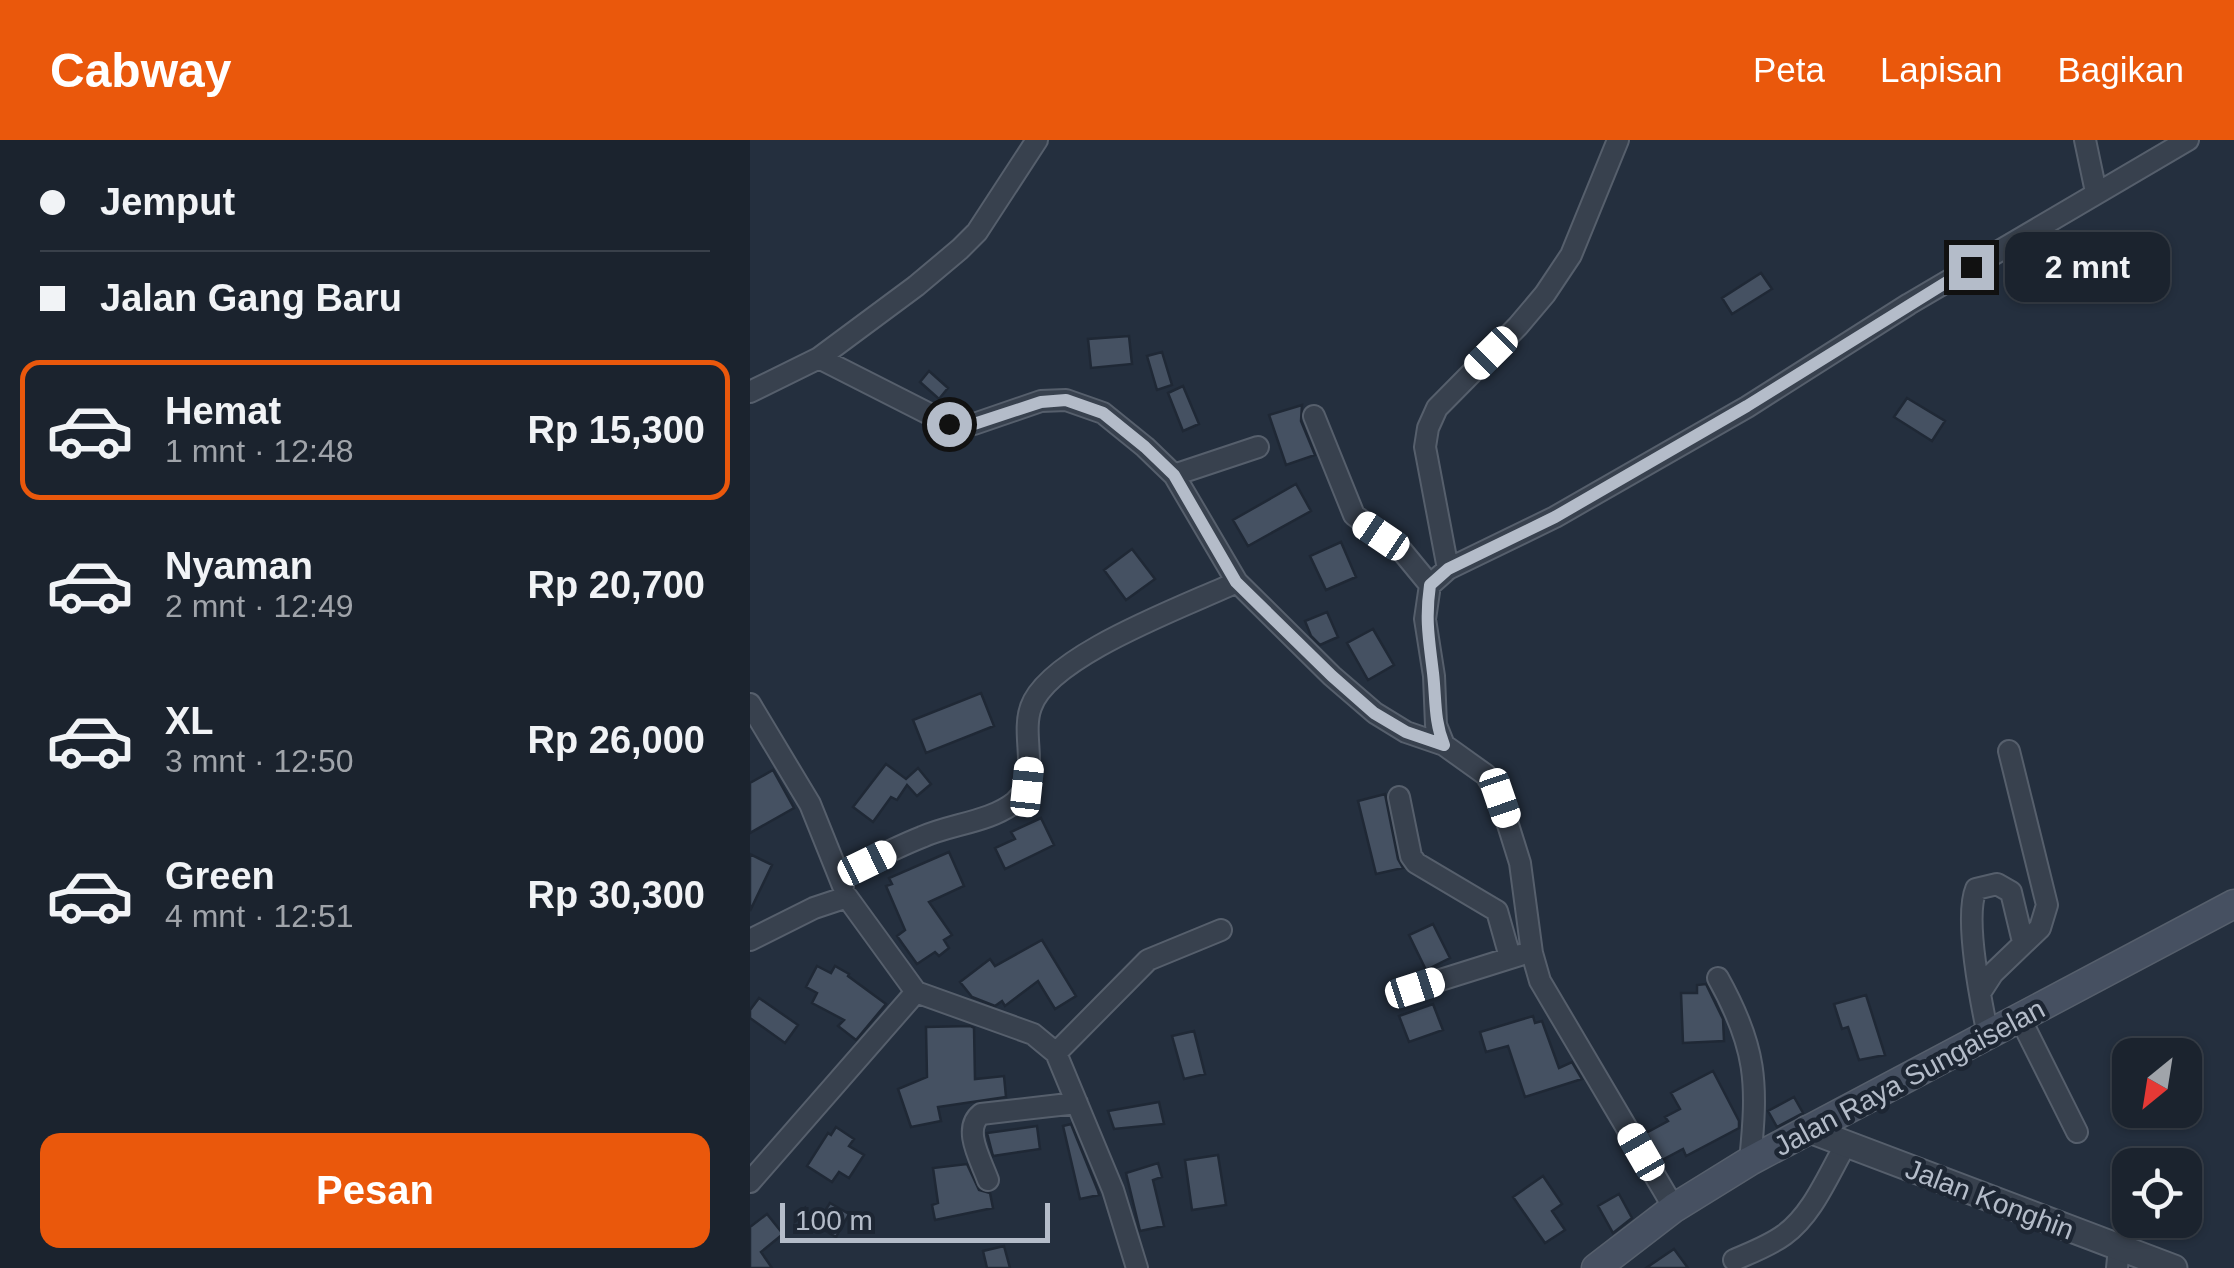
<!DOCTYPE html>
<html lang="id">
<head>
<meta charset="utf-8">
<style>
	:root { --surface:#1b232e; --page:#242b36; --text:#f1f3f6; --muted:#a0a4aa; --line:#39404a; --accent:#ea580c }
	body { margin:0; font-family:Helvetica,sans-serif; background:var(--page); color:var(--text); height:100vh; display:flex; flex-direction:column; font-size:38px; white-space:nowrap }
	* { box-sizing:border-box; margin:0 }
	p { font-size:32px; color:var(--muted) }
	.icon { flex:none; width:55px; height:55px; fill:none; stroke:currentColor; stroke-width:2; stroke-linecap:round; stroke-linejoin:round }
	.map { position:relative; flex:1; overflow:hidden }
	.details { display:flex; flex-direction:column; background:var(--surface); width:750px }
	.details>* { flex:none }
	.top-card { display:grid; align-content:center; height:220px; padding:0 40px; background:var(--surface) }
	.needle { width:65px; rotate:210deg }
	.tools { position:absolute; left:1362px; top:898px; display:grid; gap:20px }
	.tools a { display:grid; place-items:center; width:90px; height:90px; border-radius:20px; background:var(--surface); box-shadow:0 2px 8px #0004,0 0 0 2px var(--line); font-size:50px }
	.scale { position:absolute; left:30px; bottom:25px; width:270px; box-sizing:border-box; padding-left:10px; border:5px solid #b4bcc9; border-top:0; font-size:28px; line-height:35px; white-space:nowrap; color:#b4bcc9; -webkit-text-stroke:8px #1d2633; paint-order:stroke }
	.end { position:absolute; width:45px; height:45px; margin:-22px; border:12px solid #b4bcc9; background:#111; box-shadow:0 0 0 5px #111 }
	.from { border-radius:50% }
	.bubble { position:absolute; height:70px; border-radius:20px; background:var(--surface); box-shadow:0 2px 8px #0004,0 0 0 2px var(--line); font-size:32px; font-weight:700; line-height:70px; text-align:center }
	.car { position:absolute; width:30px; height:60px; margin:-30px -15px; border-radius:12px; box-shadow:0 0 8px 2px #0007; background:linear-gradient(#fff 24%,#345 0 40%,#fff 0 76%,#345 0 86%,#fff 0) }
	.top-card b { display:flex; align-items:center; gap:35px; height:95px; font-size:38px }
	.top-card b+b { border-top:2px solid var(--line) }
	.top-card i { width:25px; height:25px; background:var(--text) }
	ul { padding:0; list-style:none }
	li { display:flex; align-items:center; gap:30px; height:140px; margin:0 20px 15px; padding:0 20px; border:5px solid transparent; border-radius:20px }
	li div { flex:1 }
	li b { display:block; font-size:38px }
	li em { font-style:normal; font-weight:700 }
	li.selected { border-color:var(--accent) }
	li>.icon { width:90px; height:90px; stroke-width:1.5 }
	.button { display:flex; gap:20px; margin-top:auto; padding:20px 40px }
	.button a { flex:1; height:115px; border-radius:20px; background:var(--accent); color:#fff; font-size:40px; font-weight:700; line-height:115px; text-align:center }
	header { display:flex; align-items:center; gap:60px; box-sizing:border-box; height:140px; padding:0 50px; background:var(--accent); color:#fff }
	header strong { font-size:48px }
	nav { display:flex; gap:55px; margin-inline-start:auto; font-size:35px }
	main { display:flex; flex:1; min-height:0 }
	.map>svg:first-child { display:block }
</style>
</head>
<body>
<header>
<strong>Cabway</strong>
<nav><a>Peta</a><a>Lapisan</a><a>Bagikan</a></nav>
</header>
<main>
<section class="details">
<div class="top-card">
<b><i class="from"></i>Jemput</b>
<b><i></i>Jalan Gang Baru</b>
</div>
<ul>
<li class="selected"><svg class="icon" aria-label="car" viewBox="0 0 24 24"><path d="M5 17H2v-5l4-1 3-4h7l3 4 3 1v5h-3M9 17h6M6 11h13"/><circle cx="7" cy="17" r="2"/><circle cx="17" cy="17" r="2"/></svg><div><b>Hemat</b><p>1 mnt · 12:48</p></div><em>Rp 15,300</em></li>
<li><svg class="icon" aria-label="car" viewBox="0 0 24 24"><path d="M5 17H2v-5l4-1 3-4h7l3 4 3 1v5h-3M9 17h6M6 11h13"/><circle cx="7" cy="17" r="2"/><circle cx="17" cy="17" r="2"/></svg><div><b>Nyaman</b><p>2 mnt · 12:49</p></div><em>Rp 20,700</em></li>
<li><svg class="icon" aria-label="car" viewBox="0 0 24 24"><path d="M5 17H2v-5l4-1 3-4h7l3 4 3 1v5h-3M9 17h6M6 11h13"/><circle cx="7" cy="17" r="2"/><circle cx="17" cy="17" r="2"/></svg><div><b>XL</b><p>3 mnt · 12:50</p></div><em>Rp 26,000</em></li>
<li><svg class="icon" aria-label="car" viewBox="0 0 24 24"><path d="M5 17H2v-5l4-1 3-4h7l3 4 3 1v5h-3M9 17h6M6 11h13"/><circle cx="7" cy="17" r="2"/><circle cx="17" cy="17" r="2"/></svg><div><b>Green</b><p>4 mnt · 12:51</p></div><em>Rp 30,300</em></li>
</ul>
<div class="button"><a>Pesan</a></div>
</section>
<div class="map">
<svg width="1484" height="1128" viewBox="0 0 1484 1128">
	<rect width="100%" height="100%" fill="#242f3e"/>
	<path fill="#455162" stroke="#1f2835" stroke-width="2.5" d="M1011,133L1022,149L982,174L972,158Z
		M379,196L382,224L341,228L338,199Z
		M412,212L422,245L407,250L397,216Z
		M179,231L198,248L189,259L170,242Z
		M433,246L449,284L433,291L418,253Z
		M1157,258L1195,281L1182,301L1144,277Z
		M552,265L551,281L565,315L536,325L519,275Z
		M546,344L561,371L498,406L483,380Z
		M591,402L606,437L576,450L560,416Z
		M382,409L405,439L376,460L354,430Z
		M577,472L588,497L570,505L561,496L555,481Z
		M623,489L644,525L618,540L597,503Z
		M231,553L244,586L176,613L163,580Z
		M136,624L156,639L168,628L181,644L167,656L157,645L147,660L141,657L123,682L103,667Z
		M23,630L44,668L0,693V643Z
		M635,654L648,719L653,728L626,734L608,661Z
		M291,678L304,705L255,729L245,708L265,699L261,692Z
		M199,712L214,746L179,762L202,795L194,800L199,808L189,816L185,812L167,824L147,796L155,790L136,746L142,744L139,738Z
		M0,714L22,725L0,771Z
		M683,784L700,818L676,830L659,795Z
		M292,800L326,856L305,869L288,841L255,866L252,861L245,866L222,857L210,842L240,819L245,826Z
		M67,826L81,833L85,826L99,834L98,836L136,864L106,900L88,886L94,880L62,863L67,853L56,847Z
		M956,844L973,879L974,901L933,903L931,853H947V845Z
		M1116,855L1135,915L1109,920L1098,887L1092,889L1084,864Z
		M9,858L48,885L35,903L0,878V870Z
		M683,864L693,890L659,902L649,876Z
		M783,876L785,883L792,881L809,928L822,922L832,939L775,957L758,906L736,912L730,892Z
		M220,886L224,888L225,939L254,936L256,957L188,967L191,981L161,987L148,949L177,937L176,887Z
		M444,891L455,934L434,939L422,896Z
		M963,931L989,981V988L936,1016L933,1009L912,1020L896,993L918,981L915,977L930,969L921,953Z
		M1044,957L1053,973L1027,987L1018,971Z
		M409,962L414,984L364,989L358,971Z
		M321,984L348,1051L349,1055L330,1059L313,986Z
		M287,986L290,1009L243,1016L237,993Z
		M86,987L104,999L99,1006L114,1015L99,1038L89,1032L82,1042L57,1026L78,993L81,995Z
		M468,1015L476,1065L442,1070L435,1020Z
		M408,1023L412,1037L403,1040L414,1086L390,1091L376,1033Z
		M217,1024L229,1050L240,1053L243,1068L185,1080L182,1065L188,1063L183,1028Z
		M793,1036L812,1064L802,1071L815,1090L795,1103L763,1057Z
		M869,1054L882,1078L863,1093L848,1066Z
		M80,1063L99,1074L86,1097L66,1085Z
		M17,1074L33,1094L11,1112L22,1128H0V1087Z
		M254,1106L260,1128H237L233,1111Z
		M924,1109L938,1128H896Z"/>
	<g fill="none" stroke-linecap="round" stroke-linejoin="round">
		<g stroke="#565f6c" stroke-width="24">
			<path id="minor" d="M1335,0L1346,52
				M69,218L199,284H224L291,261L316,260L353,273L395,307L424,335L487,442L582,536L625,573L656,592L694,605
				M0,252L69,218L166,146L210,109L227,92L287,0
				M564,276L604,375L652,411L680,445
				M424,335L508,307
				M698,429L675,307L678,288L687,268L768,186L795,154L821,115L868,0
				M0,564L60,664L93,746
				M649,657L661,716L666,723L747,771L760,817
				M89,736C116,723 144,708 172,697C201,684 240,682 265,662C292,638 270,597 281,567C299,515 436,466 487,442
				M0,800L64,768L97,757L166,852L283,894L306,913L363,1050L387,1128
				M968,838C1007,908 1008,943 1000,1021
				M665,848L770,815
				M1230,853L1243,833L1290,788L1297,765L1259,611
				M1270,878L1327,992
				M1238,895C1231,862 1214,778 1226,749L1247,744L1261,752L1273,802
				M306,913L398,820L471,790
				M238,1040C231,1020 212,989 231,974L327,963
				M0,1042L166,852
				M924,1068L790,841L782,813L770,723L750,659L736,635L694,605L686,585L684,536L675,479L680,445L698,429L805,377L997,267L1159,164L1438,0
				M984,1120C1000,1113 1019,1106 1034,1095C1063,1074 1078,1035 1096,1004
				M1367,1128L1369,1108"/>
		</g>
		<g stroke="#565f6c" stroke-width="29">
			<path id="tertiary" d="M1057,989L1424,1128"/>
		</g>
		<g stroke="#565f6c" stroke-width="31">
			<path id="secondary" d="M846,1128L924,1068L1000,1021L1484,764"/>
		</g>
		<use href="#minor" stroke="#38414e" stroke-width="20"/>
		<use href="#tertiary" stroke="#38414e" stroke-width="25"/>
		<use href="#secondary" stroke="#465061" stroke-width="28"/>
	</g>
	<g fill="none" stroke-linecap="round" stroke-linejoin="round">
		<path stroke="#b4bcc9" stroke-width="12" d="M199,284H224L291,262L316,260L353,273L395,307L424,335L486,442L582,536L624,573L656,592L694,605C684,581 686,559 683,533C679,499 675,480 680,445L698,429L805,377L997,266L1221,127"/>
	</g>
	<g text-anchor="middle" stroke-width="9" stroke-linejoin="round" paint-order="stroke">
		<g font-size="28" fill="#b4bcc9" stroke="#1d2633">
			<text transform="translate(1159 937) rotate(-28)" y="10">Jalan Raya Sungaiselan</text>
			<text transform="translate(1240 1059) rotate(21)" y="10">Jalan Konghin</text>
		</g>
	</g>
</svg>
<div class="tools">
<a><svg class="needle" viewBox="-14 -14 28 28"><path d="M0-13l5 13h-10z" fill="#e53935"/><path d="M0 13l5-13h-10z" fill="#a0a4aa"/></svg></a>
<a><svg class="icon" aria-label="locate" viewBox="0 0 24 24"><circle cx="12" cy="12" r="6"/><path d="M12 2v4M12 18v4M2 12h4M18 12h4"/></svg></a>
</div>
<div class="scale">100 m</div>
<i class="end from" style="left:199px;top:284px"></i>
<i class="end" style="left:1221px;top:127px"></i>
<div class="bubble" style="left:1255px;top:92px;width:165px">2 mnt</div>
<i class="car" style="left:741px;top:213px;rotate:225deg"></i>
<i class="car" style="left:631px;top:396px;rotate:304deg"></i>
<i class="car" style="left:277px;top:647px;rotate:6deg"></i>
<i class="car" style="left:750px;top:658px;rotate:161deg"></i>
<i class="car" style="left:117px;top:723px;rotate:64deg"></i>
<i class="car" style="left:665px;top:848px;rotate:72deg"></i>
<i class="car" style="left:891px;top:1012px;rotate:330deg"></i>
</div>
</main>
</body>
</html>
